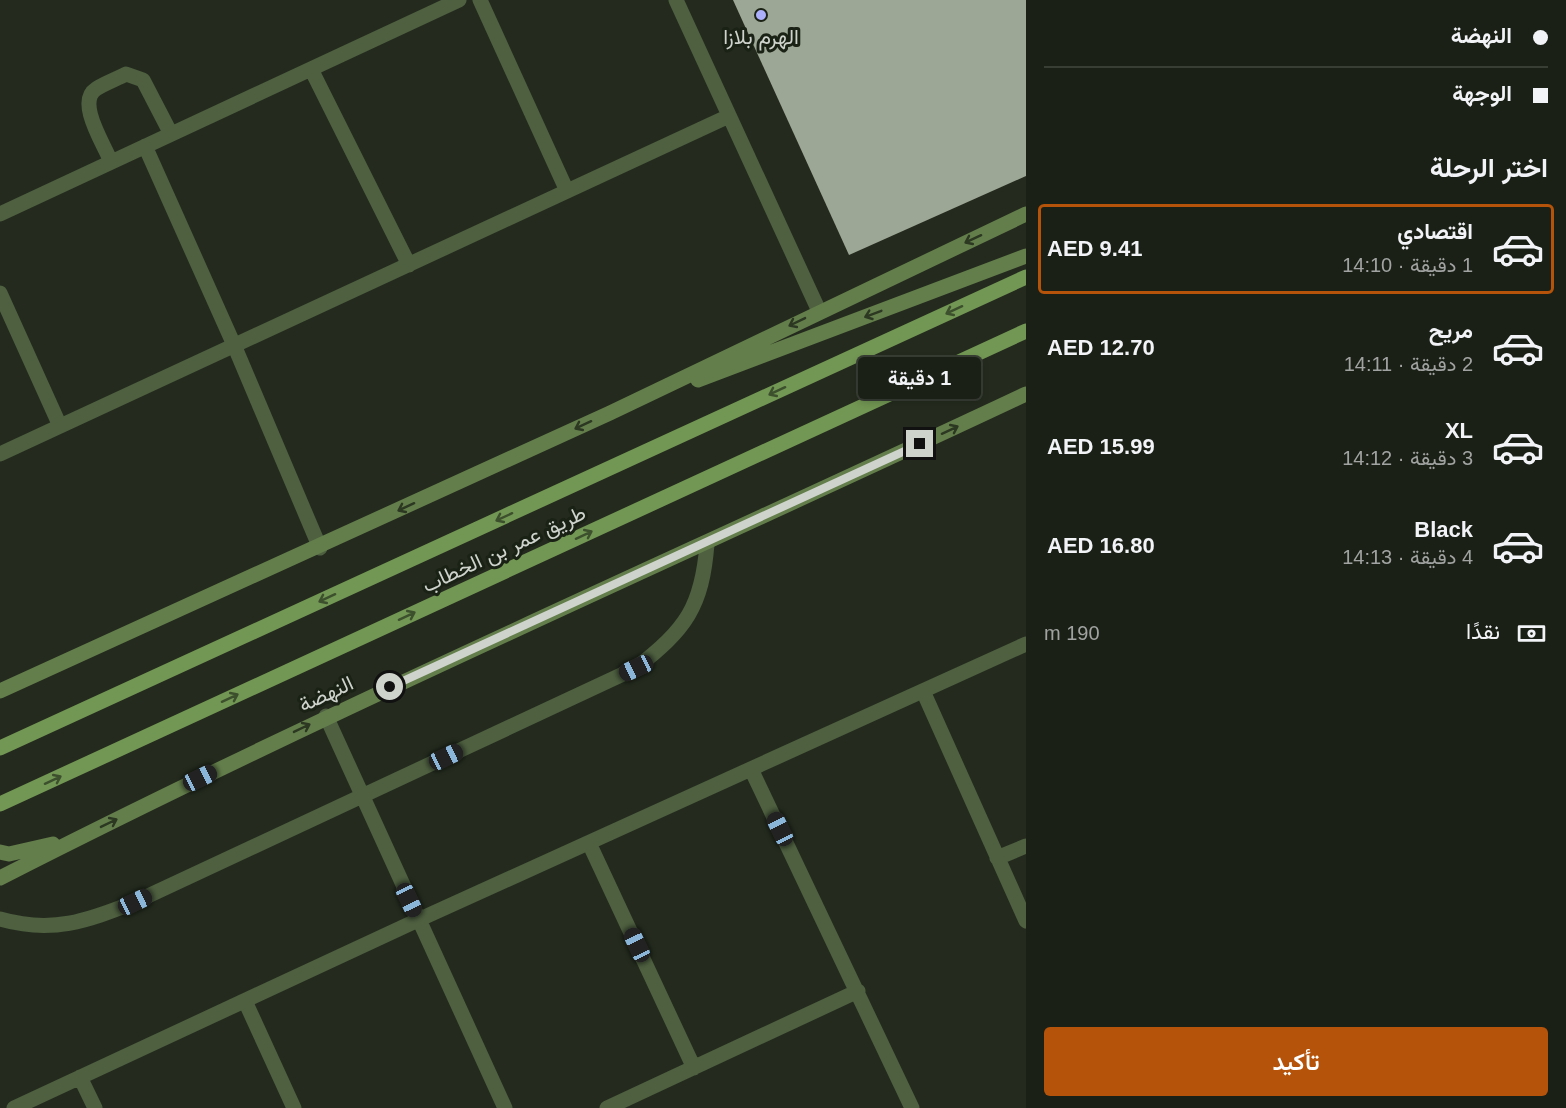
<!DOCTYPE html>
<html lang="ar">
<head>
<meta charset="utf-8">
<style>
	:root { --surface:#1b2016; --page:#282d23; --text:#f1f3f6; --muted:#a0a3a1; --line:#393e35; --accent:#b45309 }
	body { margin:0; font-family:Arial,Vazirmatn,sans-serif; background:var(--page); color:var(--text); direction:rtl; height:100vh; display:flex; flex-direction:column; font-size:22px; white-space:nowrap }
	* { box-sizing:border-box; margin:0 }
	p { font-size:20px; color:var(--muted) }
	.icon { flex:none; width:33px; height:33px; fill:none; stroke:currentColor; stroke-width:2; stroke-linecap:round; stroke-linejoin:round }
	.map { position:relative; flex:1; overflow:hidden; direction:ltr }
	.panel { display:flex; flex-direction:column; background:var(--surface); width:540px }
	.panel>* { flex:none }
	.top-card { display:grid; align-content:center; height:132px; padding:0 18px; background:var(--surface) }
	.end { position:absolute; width:27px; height:27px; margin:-14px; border:8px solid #ced3cb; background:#111; box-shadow:0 0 0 3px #111 }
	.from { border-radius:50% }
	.bubble { position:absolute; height:42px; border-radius:6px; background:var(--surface); box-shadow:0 3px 9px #0003,0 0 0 2px var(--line); font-size:20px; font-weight:600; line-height:42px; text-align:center; direction:rtl }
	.car { position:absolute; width:18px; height:36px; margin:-18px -9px; border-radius:8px; box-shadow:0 0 4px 2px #0007; background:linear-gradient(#222 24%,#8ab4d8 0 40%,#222 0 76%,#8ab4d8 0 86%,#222 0) }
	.top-card b { display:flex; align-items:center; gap:21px; height:57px; font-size:22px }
	.top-card b+b { border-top:2px solid var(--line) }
	.top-card i { width:15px; height:15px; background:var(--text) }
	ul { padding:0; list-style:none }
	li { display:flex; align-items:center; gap:18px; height:90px; margin:0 12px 9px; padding:0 6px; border:3px solid transparent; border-radius:6px }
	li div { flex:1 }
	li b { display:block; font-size:22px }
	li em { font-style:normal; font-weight:600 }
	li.active { border-color:var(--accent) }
	li>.icon { width:54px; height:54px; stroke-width:1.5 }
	h2 { padding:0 18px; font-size:27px; line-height:72px }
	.pay { display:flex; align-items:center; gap:15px; height:66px; padding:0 18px; font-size:22px }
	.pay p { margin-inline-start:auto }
	.cta { display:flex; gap:12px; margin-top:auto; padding:12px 18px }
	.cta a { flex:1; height:69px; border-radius:6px; background:var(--accent); color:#fff; font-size:24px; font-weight:600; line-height:69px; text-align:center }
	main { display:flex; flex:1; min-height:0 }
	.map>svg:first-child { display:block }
</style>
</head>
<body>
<main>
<section class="panel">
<div class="top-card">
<b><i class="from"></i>النهضة</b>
<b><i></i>الوجهة</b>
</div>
<h2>اختر الرحلة</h2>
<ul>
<li class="active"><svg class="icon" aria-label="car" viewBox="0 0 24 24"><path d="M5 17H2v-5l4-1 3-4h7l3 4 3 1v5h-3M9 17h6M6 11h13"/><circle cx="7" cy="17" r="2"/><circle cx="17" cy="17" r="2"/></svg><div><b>اقتصادي</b><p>1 دقيقة · 14:10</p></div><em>AED 9.41</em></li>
<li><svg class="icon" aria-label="car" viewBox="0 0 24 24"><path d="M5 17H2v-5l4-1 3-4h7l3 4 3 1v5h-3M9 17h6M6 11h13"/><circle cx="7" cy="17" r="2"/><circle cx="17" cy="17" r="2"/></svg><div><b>مريح</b><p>2 دقيقة · 14:11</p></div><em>AED 12.70</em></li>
<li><svg class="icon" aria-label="car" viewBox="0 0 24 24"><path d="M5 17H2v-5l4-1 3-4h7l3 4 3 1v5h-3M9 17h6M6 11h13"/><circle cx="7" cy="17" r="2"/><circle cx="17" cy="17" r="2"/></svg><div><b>XL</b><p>3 دقيقة · 14:12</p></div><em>AED 15.99</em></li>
<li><svg class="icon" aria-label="car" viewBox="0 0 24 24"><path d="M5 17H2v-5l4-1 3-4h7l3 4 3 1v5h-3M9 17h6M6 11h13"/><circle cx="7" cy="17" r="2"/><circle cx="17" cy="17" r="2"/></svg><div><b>Black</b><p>4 دقيقة · 14:13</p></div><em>AED 16.80</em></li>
</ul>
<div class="pay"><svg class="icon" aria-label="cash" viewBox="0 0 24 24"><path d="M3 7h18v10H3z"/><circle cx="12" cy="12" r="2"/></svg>نقدًا<p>190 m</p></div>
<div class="cta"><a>تأكيد</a></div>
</section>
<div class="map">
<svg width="1026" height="1108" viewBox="0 0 1026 1108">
	<rect width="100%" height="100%" fill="#242b1e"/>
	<path fill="#9da796" d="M733,0H1026V176L849,255Z"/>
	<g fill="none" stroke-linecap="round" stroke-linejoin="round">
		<path stroke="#4e6040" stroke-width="15" d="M480,0L567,191
			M676,0L819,311
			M311,69L409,265
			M145,146L234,345L320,548
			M111,162C104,144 76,102 96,89C105,83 117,79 126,74L143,80L171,134
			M0,214L459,0
			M0,293L60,426
			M0,454L729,116
			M923,691L1026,921
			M326,716L505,1108
			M751,769L912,1108
			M589,843L694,1068
			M997,858L1026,846
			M0,919C52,934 87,921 135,902L636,668C686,629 702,607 707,544
			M245,1001L294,1108
			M80,1077L95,1108
			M14,1108L418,920L1026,644
			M607,1108L858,991"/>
		<path stroke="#637e4b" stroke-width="15" d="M698,380L1026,256
			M0,691L610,413L1026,214
			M0,852L9,854L53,844
			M0,878C337,706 684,555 1026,394"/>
		<path stroke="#729653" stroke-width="15" d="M0,748L1026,277
			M0,804L1026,331"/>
	</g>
	<defs><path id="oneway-shaft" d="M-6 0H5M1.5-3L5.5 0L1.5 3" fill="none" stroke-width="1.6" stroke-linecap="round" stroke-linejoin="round" transform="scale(1.5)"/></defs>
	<g stroke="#2c3822">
		<use href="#oneway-shaft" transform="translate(973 239) rotate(155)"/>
		<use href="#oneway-shaft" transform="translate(873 314) rotate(159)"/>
		<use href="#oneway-shaft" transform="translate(797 322) rotate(154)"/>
		<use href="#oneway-shaft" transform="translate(583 425) rotate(155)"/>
		<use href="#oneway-shaft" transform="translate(950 430) rotate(-25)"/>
		<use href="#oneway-shaft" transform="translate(406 507) rotate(155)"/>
		<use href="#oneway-shaft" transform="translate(302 728) rotate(-26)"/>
		<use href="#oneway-shaft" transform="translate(109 823) rotate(-26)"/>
	</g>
	<g stroke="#3d502e">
		<use href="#oneway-shaft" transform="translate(954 310) rotate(155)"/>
		<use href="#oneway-shaft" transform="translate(777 391) rotate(155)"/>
		<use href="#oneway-shaft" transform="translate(504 517) rotate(155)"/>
		<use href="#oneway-shaft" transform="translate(584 535) rotate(-25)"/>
		<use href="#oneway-shaft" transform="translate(327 598) rotate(155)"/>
		<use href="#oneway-shaft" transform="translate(407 616) rotate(-25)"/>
		<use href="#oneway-shaft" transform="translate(230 698) rotate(-25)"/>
		<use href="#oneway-shaft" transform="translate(53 780) rotate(-25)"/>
	</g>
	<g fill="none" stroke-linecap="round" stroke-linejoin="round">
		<path stroke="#ced3cb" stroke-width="8" d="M390,687L920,444"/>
	</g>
	<circle fill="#acaffb" stroke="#1a2115" stroke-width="2" cx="761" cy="15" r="6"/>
	<g text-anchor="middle" stroke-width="6" stroke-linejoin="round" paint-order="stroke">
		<g font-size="21" fill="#ced3cb" stroke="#1a2115">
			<text x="761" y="44">الهرم بلازا</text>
		</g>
		<g font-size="21" fill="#ced3cb" stroke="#1a2115">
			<text transform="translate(504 549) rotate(-25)" y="7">طريق عمر بن الخطاب</text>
			<text transform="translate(326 694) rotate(-25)" y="7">النهضة</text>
		</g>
	</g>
</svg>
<i class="end from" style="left:390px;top:687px"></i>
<i class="end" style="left:920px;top:444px"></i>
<div class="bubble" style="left:858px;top:357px;width:123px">1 دقيقة</div>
<i class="car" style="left:636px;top:668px;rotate:245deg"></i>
<i class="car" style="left:446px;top:757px;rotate:65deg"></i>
<i class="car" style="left:200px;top:778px;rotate:64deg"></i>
<i class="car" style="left:780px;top:829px;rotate:334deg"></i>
<i class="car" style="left:409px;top:900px;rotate:155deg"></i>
<i class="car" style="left:135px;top:902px;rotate:65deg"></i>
<i class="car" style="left:637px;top:945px;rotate:335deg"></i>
</div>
</main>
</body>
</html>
